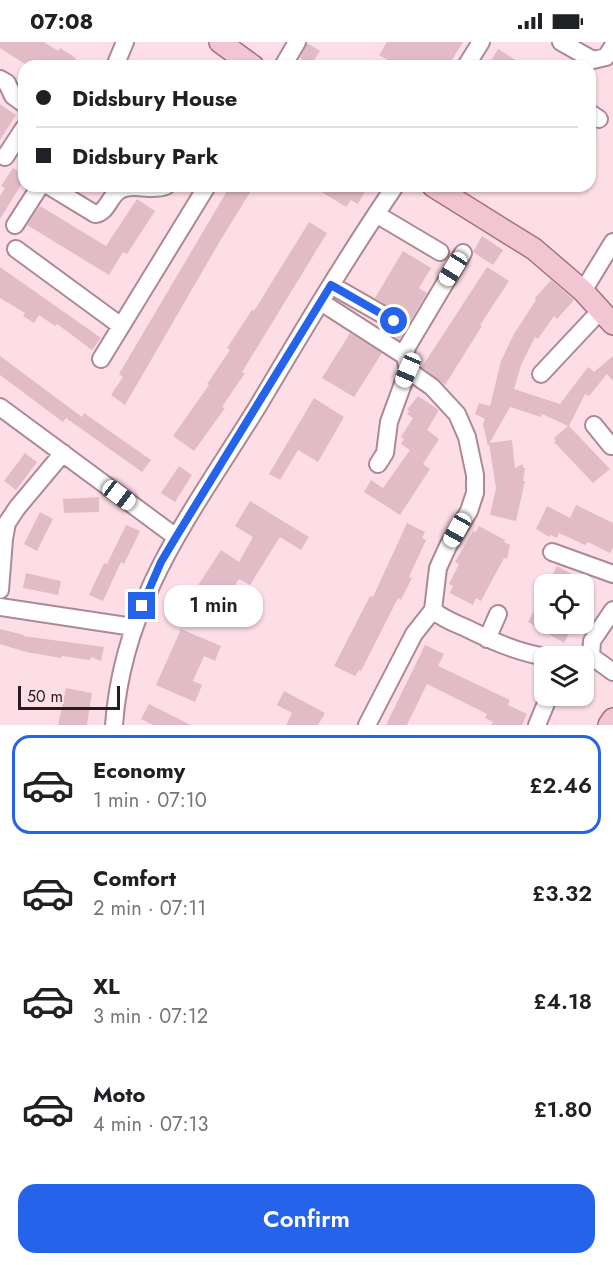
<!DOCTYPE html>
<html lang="en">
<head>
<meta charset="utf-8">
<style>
	:root { --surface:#fff; --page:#f6f6f6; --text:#202124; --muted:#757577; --line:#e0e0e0; --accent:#2563eb }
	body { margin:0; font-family:Jost,sans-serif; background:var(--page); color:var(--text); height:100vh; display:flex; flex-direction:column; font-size:22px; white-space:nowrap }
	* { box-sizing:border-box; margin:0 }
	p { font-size:20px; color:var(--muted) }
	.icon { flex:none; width:33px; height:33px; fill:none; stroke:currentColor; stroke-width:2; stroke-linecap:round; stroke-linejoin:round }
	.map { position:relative; height:683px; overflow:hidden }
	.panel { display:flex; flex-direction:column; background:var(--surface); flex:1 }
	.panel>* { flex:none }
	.hud { position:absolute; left:18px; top:18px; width:578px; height:132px; border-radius:18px; box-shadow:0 2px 4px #0004; display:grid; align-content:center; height:132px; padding:0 18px; background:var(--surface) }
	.tools { position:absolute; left:534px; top:532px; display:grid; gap:12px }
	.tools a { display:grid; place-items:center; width:60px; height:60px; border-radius:12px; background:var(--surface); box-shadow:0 2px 4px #0004; font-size:30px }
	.scale { position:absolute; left:18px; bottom:15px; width:102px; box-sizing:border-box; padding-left:6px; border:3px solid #281b1f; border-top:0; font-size:16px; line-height:21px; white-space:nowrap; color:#281b1f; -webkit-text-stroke:4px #fddee6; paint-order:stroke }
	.end { position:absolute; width:27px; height:27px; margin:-14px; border:8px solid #2563eb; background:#fff; box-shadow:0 0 0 3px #fff }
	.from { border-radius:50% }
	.bubble { position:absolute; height:42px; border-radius:18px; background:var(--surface); box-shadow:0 2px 4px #0004; font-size:20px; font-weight:600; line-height:42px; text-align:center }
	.car { position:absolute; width:18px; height:36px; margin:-18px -9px; border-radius:8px; box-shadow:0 0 4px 2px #0007; background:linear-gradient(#fff 24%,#345 0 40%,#fff 0 76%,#345 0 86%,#fff 0) }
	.hud b { display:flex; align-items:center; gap:21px; height:57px; font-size:22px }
	.hud b+b { border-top:2px solid var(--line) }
	.hud i { width:15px; height:15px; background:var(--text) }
	ul { padding:10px 0 0; list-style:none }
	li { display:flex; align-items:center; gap:18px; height:99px; margin:0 12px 9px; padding:0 6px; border:3px solid transparent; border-radius:18px }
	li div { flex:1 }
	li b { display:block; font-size:22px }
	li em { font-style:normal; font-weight:600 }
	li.active { border-color:var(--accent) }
	li>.icon { width:54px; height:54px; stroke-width:1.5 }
	.primary-button { display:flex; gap:12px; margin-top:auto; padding:12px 18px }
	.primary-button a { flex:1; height:69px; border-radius:18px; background:var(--accent); color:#fff; font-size:24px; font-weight:600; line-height:69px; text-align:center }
	.status { display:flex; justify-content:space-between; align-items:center; height:42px; padding:0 30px; background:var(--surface); direction:ltr }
	.status svg { height:16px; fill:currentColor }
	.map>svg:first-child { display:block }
</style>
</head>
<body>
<div class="status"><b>07:08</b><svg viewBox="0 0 49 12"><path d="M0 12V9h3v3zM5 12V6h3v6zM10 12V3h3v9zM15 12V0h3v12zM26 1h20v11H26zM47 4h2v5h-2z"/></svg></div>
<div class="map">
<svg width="613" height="683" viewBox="0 0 613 683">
	<rect width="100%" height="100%" fill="#fddee6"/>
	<path fill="#e1bcc6" d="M0,0H44L58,9L60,6L76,16L71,24H28L0,6Z
		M387,0H463L448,24H398L379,13Z
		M307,1L320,9L311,23L300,16Z
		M498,7L525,24H488Z
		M0,62L16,73L0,98Z
		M13,126L24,133V138L0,177V154L5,146L1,144Z
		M230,144H254L220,199L125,363L111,353L123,335L119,332Z
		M312,144H368L358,162L351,158L346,165Z
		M137,157L155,169L127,212L123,210L109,233L27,183L40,164L106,204Z
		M309,180L327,191L242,330L245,331L222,365L225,366L194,409L173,394L209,343L207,342L230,308L227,306L252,268L254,269Z
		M482,194L503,208L493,223L473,210Z
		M403,209L431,226L419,246L427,251L399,298L390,292L392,289L399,288L403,285L404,280L403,273L375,256Z
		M0,225L101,296L92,308L57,282L55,284L39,273L34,281L23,274L25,271L0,256Z
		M487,225L509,239L480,283L482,284L445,343L422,325Z
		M551,238L574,258L557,277L554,274L538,297L535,295L521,323L514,347L560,362L588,325L594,330L613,314V339L607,332L589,354L585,352L569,384L610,427L593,441L554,400L556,399L554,396L568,384L542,372L541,375L510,365L488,404L483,382L485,377L475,372L479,361L490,364L501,319L514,292L536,258L535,256Z
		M350,291L382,311L354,355L322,336Z
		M0,314L82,375L84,371L151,418L142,430L66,376L63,380L0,333Z
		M418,354L439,368L427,388L439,397L423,422L430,427L400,473L364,450L371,438L383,446L410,408L401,402L404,397L401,395L413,376L407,372L409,369L407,368Z
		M314,356L344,375L318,420L298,408L280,438L269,432Z
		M512,398L515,426L523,422V426H525L523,439H525L516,479L490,473L496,446L489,401Z
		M25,411L37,420L16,448L4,439Z
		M179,424L192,433L175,460L161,451Z
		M99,455V470L64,471L63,457Z
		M250,459L309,495L301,508L280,495L250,543L239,537L223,561L233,568L225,580L189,557L221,508L239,520L253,495L235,484Z
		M576,463L613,481V505L610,511L588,500L585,503L559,491L557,496L550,493L549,495L536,487L547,464L570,476Z
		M40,470L53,477L37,509L24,502Z
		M407,481L425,490L422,496L426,498L409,535L412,536L401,558L398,556L361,629L359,628L355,634L334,624L370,554L373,555Z
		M126,483L140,489L124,522L121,520L103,559L89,553L104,521L107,522Z
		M479,484L505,498L504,500L510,503L507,517L504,516L481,559L476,556L473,563L450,551L453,544L449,542L459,522L455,520L473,489L476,490Z
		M557,524L592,543H547Z
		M26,531L61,539L58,553L23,546Z
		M544,549V582H574L564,601L528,580Z
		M0,587L24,593L23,594L104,605L101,619L91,615L90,618L62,614L61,616L26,610L0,602Z
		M181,587L221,604L215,619L204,614L193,639L202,643L195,660L156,643Z
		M425,603L444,612L438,624L510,658L508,663L527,672L522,683H491L493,680L485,676L487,672L427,642L407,683H386Z
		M66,646L92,651L87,683H58Z
		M284,649L325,671L318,683H286L292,671L277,663Z
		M149,662L191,683H153L141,677Z"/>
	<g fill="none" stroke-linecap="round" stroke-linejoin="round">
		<g stroke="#ac8993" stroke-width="20">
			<path id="minor" d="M561,0L593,18L606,15L613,4
				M115,24L125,0
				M283,24L297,0
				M466,24L481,0
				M0,37L7,41L13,54L24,62
				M590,71L599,77
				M5,115L24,86
				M49,144L95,172C109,170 109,152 122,147C136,141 150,150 166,144
				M376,172L440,210
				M15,183L40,144
				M16,207L121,284
				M331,243L394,279
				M583,249L613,200
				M321,260L405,314
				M101,317L207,144
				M408,328L432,345L457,372L467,395L475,433V451L469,469L448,504L438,526L433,568
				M408,328L405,314L407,305L463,211
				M541,332L601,268
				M0,365L176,495
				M594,383L611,404
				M378,422L385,411L389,380L408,328
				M552,510L613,532
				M0,548L4,497L7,481L17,466L63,411
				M0,565L133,585
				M433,568C442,576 454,581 466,586C492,599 517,610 546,615
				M487,597L498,572
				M591,614L592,599L613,568
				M577,615L591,614L613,630
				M114,683C123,556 194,468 258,364C302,290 346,216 395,144
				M367,683L414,592L433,568
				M537,683L549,654"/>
		</g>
		<g stroke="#a57180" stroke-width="24">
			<path id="major" d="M220,0L253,24
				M433,144L534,207L583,249L613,282
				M609,683L613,677"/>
		</g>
		<use href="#minor" stroke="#fff" stroke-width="16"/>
		<use href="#major" stroke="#f2c5d3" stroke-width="21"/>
	</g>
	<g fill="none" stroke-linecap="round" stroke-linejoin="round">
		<path stroke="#2563eb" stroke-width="8" d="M142,564L161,520L176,495L331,243L394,279"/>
	</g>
</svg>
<div class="tools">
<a><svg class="icon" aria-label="locate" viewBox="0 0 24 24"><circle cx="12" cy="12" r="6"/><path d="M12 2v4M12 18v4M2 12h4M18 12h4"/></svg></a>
<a><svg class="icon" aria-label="layers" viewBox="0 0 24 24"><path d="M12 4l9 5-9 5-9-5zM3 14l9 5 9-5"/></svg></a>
</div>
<div class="scale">50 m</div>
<i class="end from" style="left:394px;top:279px"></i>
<i class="end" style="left:142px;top:564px"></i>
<div class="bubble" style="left:164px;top:543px;width:99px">1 min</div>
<i class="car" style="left:453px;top:227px;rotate:212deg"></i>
<i class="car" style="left:408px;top:328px;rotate:203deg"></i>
<i class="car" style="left:119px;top:453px;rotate:127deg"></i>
<i class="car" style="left:457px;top:488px;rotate:209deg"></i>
<div class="hud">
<b><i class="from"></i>Didsbury House</b>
<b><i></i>Didsbury Park</b>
</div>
</div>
<section class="panel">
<ul>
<li class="active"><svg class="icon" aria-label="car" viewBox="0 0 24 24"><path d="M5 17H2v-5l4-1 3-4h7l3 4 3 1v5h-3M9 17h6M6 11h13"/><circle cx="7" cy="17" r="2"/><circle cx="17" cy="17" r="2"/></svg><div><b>Economy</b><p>1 min · 07:10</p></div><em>£2.46</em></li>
<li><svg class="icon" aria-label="car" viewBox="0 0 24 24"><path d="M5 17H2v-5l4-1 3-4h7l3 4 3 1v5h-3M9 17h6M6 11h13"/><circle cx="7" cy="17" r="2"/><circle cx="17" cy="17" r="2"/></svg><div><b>Comfort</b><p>2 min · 07:11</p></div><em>£3.32</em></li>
<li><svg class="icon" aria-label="car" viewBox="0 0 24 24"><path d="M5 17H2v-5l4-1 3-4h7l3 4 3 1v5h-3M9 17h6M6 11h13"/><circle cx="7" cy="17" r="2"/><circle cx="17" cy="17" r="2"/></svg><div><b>XL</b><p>3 min · 07:12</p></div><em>£4.18</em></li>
<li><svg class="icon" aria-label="car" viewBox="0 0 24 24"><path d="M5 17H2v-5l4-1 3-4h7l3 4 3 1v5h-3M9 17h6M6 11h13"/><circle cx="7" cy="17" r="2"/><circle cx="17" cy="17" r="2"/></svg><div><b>Moto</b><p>4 min · 07:13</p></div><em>£1.80</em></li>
</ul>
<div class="primary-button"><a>Confirm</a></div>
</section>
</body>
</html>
